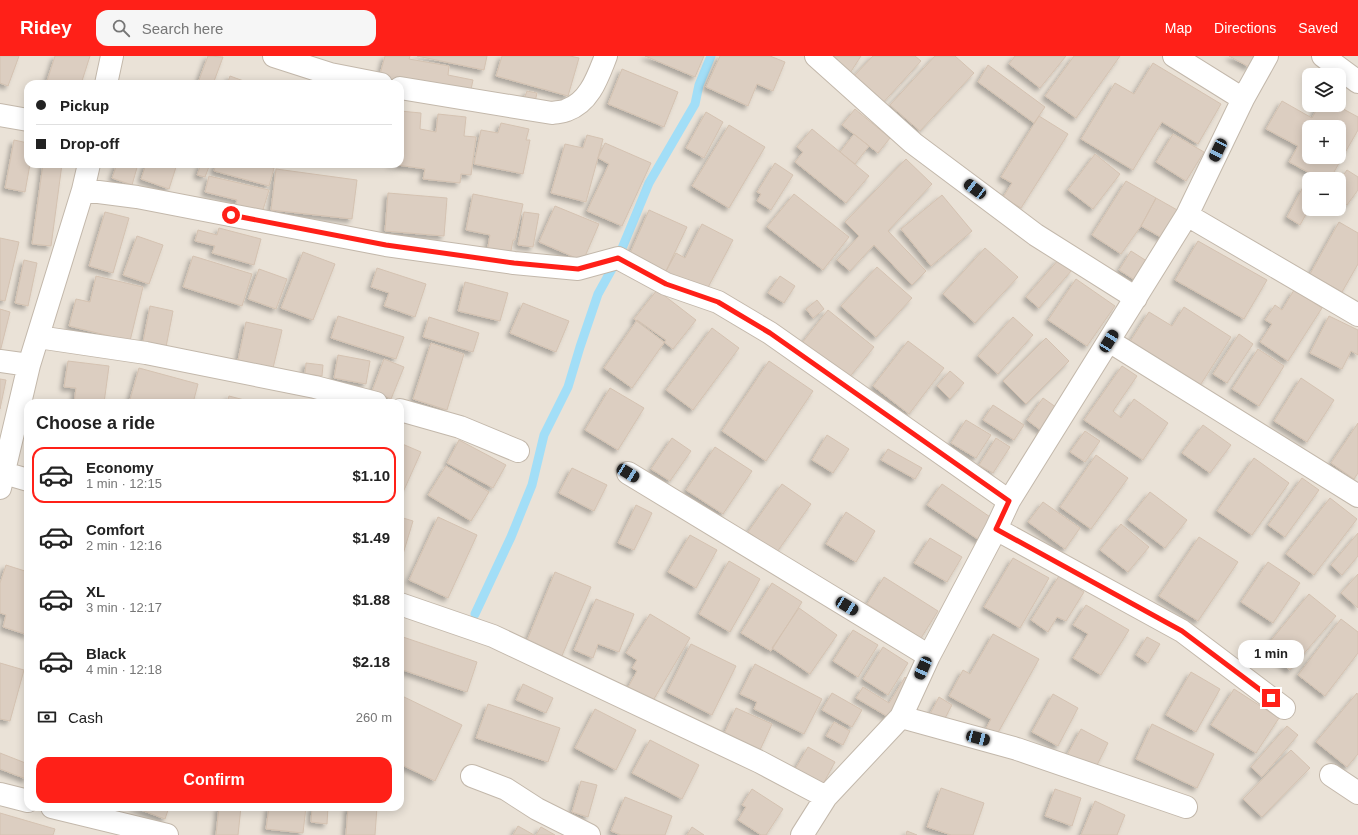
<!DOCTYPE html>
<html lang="en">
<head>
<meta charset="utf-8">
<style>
	:root { --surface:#fff; --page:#f6f6f6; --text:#222; --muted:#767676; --line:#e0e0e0; --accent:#ff2018 }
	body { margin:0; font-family:Helvetica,sans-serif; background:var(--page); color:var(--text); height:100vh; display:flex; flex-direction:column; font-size:15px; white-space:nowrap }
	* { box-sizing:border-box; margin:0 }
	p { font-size:13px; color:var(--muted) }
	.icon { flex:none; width:22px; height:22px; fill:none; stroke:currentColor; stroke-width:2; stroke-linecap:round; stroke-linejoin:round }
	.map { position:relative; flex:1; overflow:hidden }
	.side { position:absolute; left:24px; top:343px; width:380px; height:412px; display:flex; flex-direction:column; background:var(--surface); border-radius:12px; box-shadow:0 2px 10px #0003 }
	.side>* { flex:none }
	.top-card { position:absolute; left:24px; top:24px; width:380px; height:88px; border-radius:12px; box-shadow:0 2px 10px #0003; display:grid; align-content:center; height:88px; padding:0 12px; background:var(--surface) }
	.fabs { position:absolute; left:1302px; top:12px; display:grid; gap:8px }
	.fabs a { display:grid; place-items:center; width:44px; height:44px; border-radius:8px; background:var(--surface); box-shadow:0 2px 10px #0003; font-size:20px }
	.end { position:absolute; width:18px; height:18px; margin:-9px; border:5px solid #ff2018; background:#fff; box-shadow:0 0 0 2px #fff }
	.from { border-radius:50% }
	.bubble { position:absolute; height:28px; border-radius:12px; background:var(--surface); box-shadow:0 2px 10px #0003; font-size:13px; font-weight:600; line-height:28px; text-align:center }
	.car { position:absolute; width:12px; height:24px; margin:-12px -6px; border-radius:5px; box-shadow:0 0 3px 1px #0007; background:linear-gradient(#222 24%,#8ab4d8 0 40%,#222 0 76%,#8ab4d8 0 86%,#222 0) }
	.top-card b { display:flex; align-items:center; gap:14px; height:38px; font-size:15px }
	.top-card b+b { border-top:1px solid var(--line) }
	.top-card i { width:10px; height:10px; background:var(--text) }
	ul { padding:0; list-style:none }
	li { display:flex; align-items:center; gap:12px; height:56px; margin:0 8px 6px; padding:0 4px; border:2px solid transparent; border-radius:12px }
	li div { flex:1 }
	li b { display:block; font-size:15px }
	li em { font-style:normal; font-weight:600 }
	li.active { border-color:var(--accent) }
	li>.icon { width:36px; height:36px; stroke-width:1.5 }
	h2 { padding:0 12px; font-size:18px; line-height:48px }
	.pay { display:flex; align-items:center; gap:10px; height:44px; padding:0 12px; font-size:15px }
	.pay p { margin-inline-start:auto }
	.button { display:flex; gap:8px; margin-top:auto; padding:8px 12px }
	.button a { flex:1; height:46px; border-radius:12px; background:var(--accent); color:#fff; font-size:16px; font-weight:600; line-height:46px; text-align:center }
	header { display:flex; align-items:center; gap:24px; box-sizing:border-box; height:56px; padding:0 20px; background:var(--accent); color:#fff }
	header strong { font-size:19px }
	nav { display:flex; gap:22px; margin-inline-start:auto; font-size:14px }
	.search { width:280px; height:36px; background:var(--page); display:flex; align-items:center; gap:10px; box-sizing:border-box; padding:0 14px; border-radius:12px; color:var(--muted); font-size:15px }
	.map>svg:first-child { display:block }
</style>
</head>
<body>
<header>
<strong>Ridey</strong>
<div class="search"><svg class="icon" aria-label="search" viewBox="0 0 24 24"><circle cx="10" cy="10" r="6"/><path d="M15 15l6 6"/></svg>Search here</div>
<nav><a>Map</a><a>Directions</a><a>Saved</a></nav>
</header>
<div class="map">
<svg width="1358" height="779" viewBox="0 0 1358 779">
	<defs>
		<filter id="shadow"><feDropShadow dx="-3.5" dy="3.5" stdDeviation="2" flood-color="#0004"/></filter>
	</defs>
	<rect width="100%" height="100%" fill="#f6f1ea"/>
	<path fill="#eae2d7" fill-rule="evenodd" d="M0,0H1358V779H0ZM1309,19H1339V49H1309ZM28,28H400V108H28ZM1309,71H1339V101H1309ZM1309,123H1339V153H1309ZM28,347H400V751H28Z"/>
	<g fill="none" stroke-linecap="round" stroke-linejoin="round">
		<path stroke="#a2def7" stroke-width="9" d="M475,558L511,481L532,429L544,379L568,331L580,291L598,238L618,202L649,127L695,48L699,29L711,0"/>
	</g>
	<path fill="#dccec1" stroke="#d4c2b1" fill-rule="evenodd" filter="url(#shadow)" d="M0,0H19L8,30L0,27Z
		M55,0H90L81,28H46Z
		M208,0L223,1L213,28H207L199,24Z
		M385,0H410L409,3L449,10L448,19L473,24L470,38L403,28L379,22Z
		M417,0H487L484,14Z
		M502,0H570L579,2L568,40L496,20Z
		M645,0H704L695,21Z
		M720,0H770L785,6L773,35L757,28L748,50L706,31Z
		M825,0H861L850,17Z
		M873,0H915L921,5L880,50L851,23Z
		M935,0H955L974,17L920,75L890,49Z
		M1015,0H1066L1040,32L1009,8Z
		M1074,0H1120L1076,62L1045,40Z
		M1229,0H1255L1249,11Z
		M1153,7L1221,48L1198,88L1162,66L1133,114L1081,83L1115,27L1134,38Z
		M988,9L1045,51L1034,67L978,26Z
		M622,13L678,36L664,71L608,48Z
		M230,20L252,28H227Z
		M527,35L537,37L535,46L524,43Z
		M1282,45L1312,62L1319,49H1336L1358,61V74L1330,123H1321L1289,106L1298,90L1266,73ZM1309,71H1339V101H1309Z
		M855,53L890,82L878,97L842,69Z
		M400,55L421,57L420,73L436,76L438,58L466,61L464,80L476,81L471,119L461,118L460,127L423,123L425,113L390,108H400Z
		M706,56L723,66L704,102L686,92Z
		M1039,60L1068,78L1021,152L1003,141L1012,127L1001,121Z
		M501,67L529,73L526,84H530L523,118L474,108L481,74L498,77Z
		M729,69L765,91L729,152L692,130Z
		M812,73L869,120L846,147L795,106L803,96L797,91Z
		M854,78L869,90L855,108L840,96Z
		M1173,78L1204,96L1186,125L1156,106Z
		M587,79L603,83L586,146L551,137L565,88L583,92Z
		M14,84L28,87V108H30L25,136L5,132Z
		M605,87L651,107L622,170L587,155L609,108L598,102Z
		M1095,98L1120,118L1093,153L1068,134Z
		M906,103L932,128L888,175L926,215L912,229L874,189L850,215L837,204L859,180L845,166Z
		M775,107L793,119L771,154L757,145L761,138L757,136Z
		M43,108H62L51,190L32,188Z
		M117,108H138L132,129L112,122Z
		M146,108H177L169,133L141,123Z
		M201,108H210L205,121L197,119Z
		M216,108H261L274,112L269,130L214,115Z
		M276,113L357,124L352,163L271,154Z
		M1347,114L1358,121V134L1347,149L1339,144V125Z
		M209,120L269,134L262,157L235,152L237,144L205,136Z
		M1126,125L1156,142L1141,170L1121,198L1092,179Z
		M1303,131L1309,134V153L1300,169L1287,161Z
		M388,137L447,142L444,180L385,175Z
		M473,138L523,148L515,184H513L510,200L487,196L490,179L466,174Z
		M794,138L849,181L823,214L767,171Z
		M942,139L972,175L931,210L901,173Z
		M1156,142L1179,155L1164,183L1141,170Z
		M555,150L599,168L583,205L539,186Z
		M649,154L687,171L664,219L628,202Z
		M105,156L129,162L113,217L89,210Z
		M524,156L539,158L533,191L518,189Z
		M1339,166L1358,177V208L1342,236L1310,218Z
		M702,168L733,184L704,239L664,219L676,197L685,202Z
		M219,172L261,183L254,209L212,197L215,190L195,185L198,174L217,179Z
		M137,180L163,189L149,228L123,219Z
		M0,182L19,186L5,245L0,244Z
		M1198,185L1267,224L1244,263L1175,224Z
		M985,192L1018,221L975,267L943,238Z
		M1131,195L1153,209L1141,228L1119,214Z
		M303,196L335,208L313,264L281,252Z
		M193,200L252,218L242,250L183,231Z
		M1059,203L1072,214L1039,252L1026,241Z
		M24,204L37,207L28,250L15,247Z
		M877,211L912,242L876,281L841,250Z
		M377,212L426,228L415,261L384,250L389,237L371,231Z
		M259,213L287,223L276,253L248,243Z
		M96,220L143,231L130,285L69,270L76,243L90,246Z
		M780,220L795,230L784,247L768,237Z
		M1076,223L1115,250L1087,290L1048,264Z
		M465,226L508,237L500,265L458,255Z
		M657,234L696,264L673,293L634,263Z
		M1294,234L1322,252L1288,305L1260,286L1272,268L1265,264L1275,249L1282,254Z
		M817,244L824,253L813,262L806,253Z
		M523,247L569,265L556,296L510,277Z
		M150,250L173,255L166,291L143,286Z
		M1184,251L1231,281L1199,331L1129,287L1149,256L1172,270Z
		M0,253L10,256L0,296Z
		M828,254L874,291L848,323L802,287Z
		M338,260L404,281L396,303L331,282Z
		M1329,260L1358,274V299L1351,295L1342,313L1310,297Z
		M429,261L479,277L473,296L423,281Z
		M1013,261L1033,279L998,318L978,300Z
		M637,264L666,284L632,332L604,312Z
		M246,266L282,274L273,312L238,304Z
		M712,272L739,292L693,354L666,334Z
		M1239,278L1253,288L1227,327L1213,318Z
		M1046,282L1069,305L1026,348L1003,325Z
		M908,285L944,312L909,358L873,330Z
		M431,287L464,298L447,354L413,343Z
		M1258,293L1284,310L1259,350L1232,333Z
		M338,299L370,305L366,328L334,322Z
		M384,303L404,311L391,343L372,335Z
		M68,305L109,310L104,347H74L76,332L64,331Z
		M769,305L813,335L766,405L722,375Z
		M306,307L323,309L322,320L305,318Z
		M1122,310L1137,320L1113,355L1121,362L1134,343L1168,367L1143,404L1084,364Z
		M139,312L198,328L193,347H129Z
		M950,315L964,327L950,343L937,330Z
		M1301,322L1334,344L1307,386L1274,365Z
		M0,323L6,324L0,353Z
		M610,332L644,352L618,394L585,374Z
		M229,340L256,347H227Z
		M1043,342L1060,354L1043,376L1027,364Z
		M993,349L1024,369L1014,384L983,364Z
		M966,364L991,379L976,402L951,387Z
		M1358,367V417L1354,423L1331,407Z
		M1203,369L1231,389L1210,417L1182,397Z
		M1085,375L1100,385L1085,406L1070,396Z
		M827,379L849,393L833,417L812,404Z
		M672,382L691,395L670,425L651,413Z
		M996,382L1010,391L993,417L979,409Z
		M459,384L506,409L493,432L447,407Z
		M400,387L421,396L400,443Z
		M715,391L752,415L723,458L686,434Z
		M888,393L922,412L915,423L881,404Z
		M1096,399L1128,422L1091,473L1060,451Z
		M1254,402L1289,427L1252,479L1217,455Z
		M446,410L489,436L471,465L428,439Z
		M572,412L607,429L594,455L559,437Z
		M1302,422L1319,434L1285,481L1268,469Z
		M782,428L811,448L777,496L748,476Z
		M942,428L996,465L982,486L927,449Z
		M1150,436L1187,464L1165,492L1128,464Z
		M1330,442L1357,463L1314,519L1286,498Z
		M1043,446L1080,472L1065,493L1028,466Z
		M636,449L652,457L634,494L618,487Z
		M846,456L875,475L856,506L826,488Z
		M400,461L413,465L400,508Z
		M438,461L477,479L448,542L409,524Z
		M1121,468L1149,491L1128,516L1100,494Z
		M1358,477V500L1342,519L1331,509Z
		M690,479L717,494L696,532L668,516Z
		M1199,481L1238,506L1198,565L1159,540Z
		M930,482L962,501L947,526L914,507Z
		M1013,502L1049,522L1020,572L984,551Z
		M729,505L760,523L730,576L699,558Z
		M1268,506L1300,527L1273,567L1241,546Z
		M6,509L28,516V579L3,571L6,559L0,557V527Z
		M555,516L591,531L561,602L526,587Z
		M1358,518V552L1341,537Z
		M1059,520L1084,536L1066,565L1057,561L1048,576L1031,564Z
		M884,521L938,555L921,582L867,548Z
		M772,527L802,546L771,595L741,577Z
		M1309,538L1336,560L1290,614L1264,593Z
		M596,543L634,558L619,596L598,588L593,602L574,594Z
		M1086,549L1129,574L1101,619L1073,602L1088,578L1073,569Z
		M799,552L837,579L810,618L772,592Z
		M650,558L690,582L651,648L627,633L637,615L632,612L637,604L626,597Z
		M1341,563L1358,576V597L1325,640L1298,619Z
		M853,574L878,589L858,621L833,605Z
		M993,578L1039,603L995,682L984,676L991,663L949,640L963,614L970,618Z
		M400,580L477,606L467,636L400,613Z
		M1147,581L1160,588L1148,607L1136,599Z
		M691,588L736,610L712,659L667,636Z
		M883,591L908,607L888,639L863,623Z
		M0,607L24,614L10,665L0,663Z
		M755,608L822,643L804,678L754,653L757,646L740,638Z
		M1191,616L1220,633L1196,676L1166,659Z
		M905,621L910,629L890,662L856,642L863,631L889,647Z
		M523,628L553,642L546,657L516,644Z
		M1234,633L1279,662L1256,697L1211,669Z
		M832,637L862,654L852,671L822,654Z
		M1357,637L1358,639V698L1347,711L1316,686Z
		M1053,638L1078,652L1058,690L1032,676Z
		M400,639L462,669L435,725L400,708Z
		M939,641L952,649L943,666L930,658Z
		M488,648L560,672L548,706L476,682Z
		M736,652L772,668L760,694L724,678Z
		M595,653L636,674L616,714L575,692Z
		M834,666L850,675L843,689L826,680Z
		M1152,668L1214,698L1197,732L1136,703Z
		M1287,670L1298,679L1262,721L1251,711Z
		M1081,673L1108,687L1094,715L1066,701Z
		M650,684L699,709L682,743L632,717Z
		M808,691L835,706L822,730L794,715Z
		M1291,694L1310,712L1262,761L1243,743Z
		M0,697L28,708V718L26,723L0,713Z
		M581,725L597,729L588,761L572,756Z
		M941,732L984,747L973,779H951L927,771Z
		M752,733L783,753L766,779H761L738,764L746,751L742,749Z
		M1055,733L1081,742L1072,770L1045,760Z
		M625,741L672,760L665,779H621L611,775Z
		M1095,745L1125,759L1117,779H1081Z
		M133,751H169L165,763Z
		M219,751H241L238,779H216Z
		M269,751H306L303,777L266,773Z
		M312,751H328L327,768L311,766Z
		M348,751H377L375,779H346Z
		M0,757L55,773L53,779H0Z
		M518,770L534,779H513Z
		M541,771L555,779H536Z
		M692,771L704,779H687Z
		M907,775L917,779H906Z"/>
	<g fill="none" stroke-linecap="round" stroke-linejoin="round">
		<g stroke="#c3b8ab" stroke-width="24">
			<path id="minor" d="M274,0L330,18L381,28
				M816,0L913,87L1036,179L1136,242
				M1174,0L1243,43
				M1323,0L1358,26
				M106,28L112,0
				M400,32L552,57C557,56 563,56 567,54C590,46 598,20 606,0
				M0,59L28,64
				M83,134L137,141L386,189L514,207L578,213L618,202L666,228L718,246L770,277L1009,445
				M1187,159L1358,259
				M38,281L146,297L315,331L376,347
				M1109,285L1358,440
				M0,305L29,309
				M400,354L460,371L518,395
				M4,417L28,424
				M628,417L929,600
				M0,432L29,309L83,134L89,108
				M996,473L1182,575L1284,652
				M400,548L493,580L760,706L826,741
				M901,661L1017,693L1186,751
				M1331,719L1358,737
				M472,720L506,733L537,753L589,779
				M0,738L28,745
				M52,751L167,779
				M802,779L826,741L901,661L929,600L996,473L1009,445L1187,159L1243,43L1267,0"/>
		</g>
		<use href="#minor" stroke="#fff" stroke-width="22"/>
	</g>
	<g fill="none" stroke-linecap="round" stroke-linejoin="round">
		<path stroke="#ff2018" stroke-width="5" d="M231,159L386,189L514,207L578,213L618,202L666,228L718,246L770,277L1009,445L996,473L1182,575L1271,642"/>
	</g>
</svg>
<div class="fabs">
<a><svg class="icon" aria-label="layers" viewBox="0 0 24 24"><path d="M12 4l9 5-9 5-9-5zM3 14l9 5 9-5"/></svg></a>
<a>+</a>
<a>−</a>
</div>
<i class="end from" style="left:231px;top:159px"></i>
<i class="end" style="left:1271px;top:642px"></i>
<div class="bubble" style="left:1238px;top:584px;width:66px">1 min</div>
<i class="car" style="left:1218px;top:94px;rotate:206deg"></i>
<i class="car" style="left:975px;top:133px;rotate:307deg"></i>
<i class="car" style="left:1109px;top:285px;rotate:32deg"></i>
<i class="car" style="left:628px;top:417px;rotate:121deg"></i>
<i class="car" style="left:847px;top:550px;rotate:121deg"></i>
<i class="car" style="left:923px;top:612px;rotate:204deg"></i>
<i class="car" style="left:978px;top:682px;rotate:105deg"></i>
<div class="top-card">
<b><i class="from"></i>Pickup</b>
<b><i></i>Drop-off</b>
</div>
<section class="side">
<h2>Choose a ride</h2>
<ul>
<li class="active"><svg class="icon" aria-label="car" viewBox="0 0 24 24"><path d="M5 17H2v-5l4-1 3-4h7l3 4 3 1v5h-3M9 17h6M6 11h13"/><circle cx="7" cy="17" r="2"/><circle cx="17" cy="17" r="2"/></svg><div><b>Economy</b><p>1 min · 12:15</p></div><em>$1.10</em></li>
<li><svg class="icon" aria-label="car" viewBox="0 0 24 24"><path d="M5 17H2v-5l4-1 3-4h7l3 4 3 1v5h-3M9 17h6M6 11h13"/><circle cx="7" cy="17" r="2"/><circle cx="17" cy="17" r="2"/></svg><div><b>Comfort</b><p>2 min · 12:16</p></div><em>$1.49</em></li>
<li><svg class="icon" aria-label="car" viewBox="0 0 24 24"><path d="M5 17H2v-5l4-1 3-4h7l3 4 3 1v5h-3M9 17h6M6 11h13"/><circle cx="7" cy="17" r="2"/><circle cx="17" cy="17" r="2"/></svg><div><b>XL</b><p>3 min · 12:17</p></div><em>$1.88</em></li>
<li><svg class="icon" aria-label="car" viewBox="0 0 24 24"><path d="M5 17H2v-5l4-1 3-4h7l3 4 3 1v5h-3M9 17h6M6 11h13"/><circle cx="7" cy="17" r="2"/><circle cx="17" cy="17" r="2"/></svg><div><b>Black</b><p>4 min · 12:18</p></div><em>$2.18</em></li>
</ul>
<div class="pay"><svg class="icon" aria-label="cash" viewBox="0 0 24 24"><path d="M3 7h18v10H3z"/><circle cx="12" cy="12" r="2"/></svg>Cash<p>260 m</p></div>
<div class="button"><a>Confirm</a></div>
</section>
</div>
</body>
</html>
